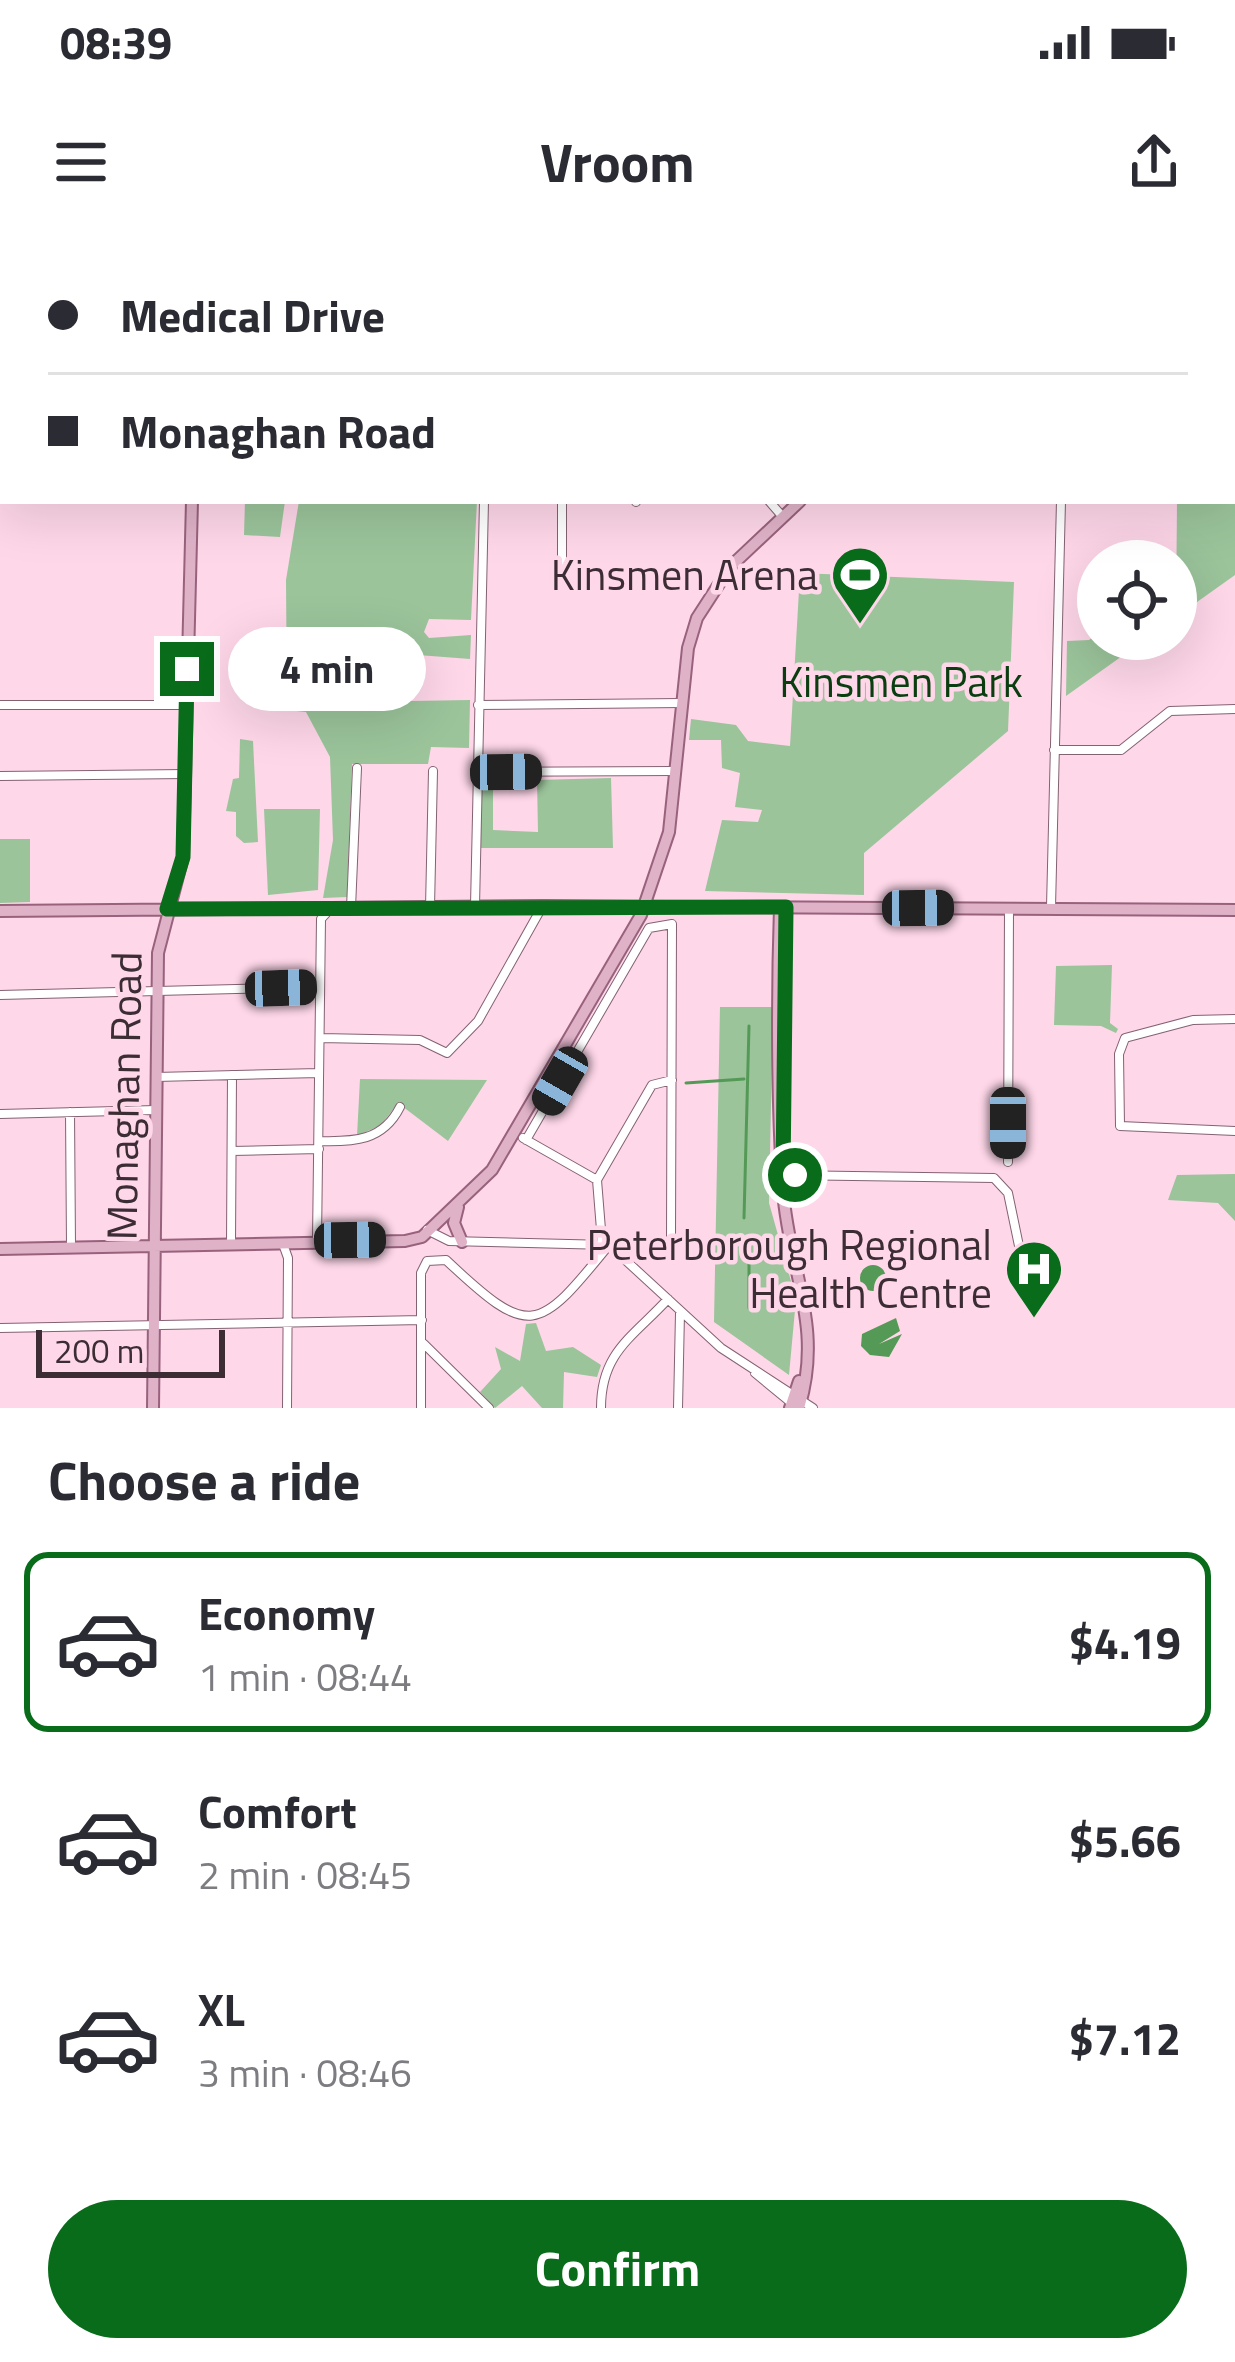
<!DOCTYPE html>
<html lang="en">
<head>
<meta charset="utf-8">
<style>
	:root { --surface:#fff; --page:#f7f7f7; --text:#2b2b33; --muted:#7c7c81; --line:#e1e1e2; --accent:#086c1a }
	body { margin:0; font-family:"Titillium Web",sans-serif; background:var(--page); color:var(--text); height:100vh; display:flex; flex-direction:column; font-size:45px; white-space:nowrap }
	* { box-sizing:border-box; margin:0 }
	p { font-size:39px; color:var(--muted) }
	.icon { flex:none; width:66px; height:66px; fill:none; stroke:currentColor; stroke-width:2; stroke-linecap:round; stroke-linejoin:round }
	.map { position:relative; height:1168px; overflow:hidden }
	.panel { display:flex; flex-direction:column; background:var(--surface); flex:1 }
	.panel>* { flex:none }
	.guide { position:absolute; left:0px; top:0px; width:1236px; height:264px; box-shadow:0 12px 48px #0002; display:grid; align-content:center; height:264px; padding:0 48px; background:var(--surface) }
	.controls { position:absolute; left:1077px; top:300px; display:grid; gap:24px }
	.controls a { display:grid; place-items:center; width:120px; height:120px; border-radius:50%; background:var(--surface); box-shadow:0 12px 48px #0002; font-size:60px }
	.scale { position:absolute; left:36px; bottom:30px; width:189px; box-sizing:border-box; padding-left:12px; border:6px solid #3c2d34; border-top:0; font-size:33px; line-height:42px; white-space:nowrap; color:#3c2d34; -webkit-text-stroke:9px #fed7e9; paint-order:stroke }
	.end { position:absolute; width:54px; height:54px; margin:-27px; border:15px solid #086c1a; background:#fff; box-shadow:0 0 0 6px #fff }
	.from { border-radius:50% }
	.bubble { position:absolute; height:84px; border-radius:42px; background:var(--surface); box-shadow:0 12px 48px #0002; font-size:39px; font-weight:700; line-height:84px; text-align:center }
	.car { position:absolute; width:36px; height:72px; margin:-36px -18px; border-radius:15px; box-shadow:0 0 9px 3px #0007; background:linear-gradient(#222 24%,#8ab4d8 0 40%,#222 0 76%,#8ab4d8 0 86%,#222 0) }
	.guide b { display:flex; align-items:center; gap:42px; height:114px; font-size:45px }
	.guide b+b { border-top:3px solid var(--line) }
	.guide i { width:30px; height:30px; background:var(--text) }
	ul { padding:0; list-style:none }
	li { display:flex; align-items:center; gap:36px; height:180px; margin:0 24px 18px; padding:0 24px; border:6px solid transparent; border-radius:24px }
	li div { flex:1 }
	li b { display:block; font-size:45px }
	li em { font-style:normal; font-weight:700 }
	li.selected { border-color:var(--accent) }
	li>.icon { width:108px; height:108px; stroke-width:1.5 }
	h2 { padding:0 48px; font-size:54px; line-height:144px }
	.primary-button { display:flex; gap:24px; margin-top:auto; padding:24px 48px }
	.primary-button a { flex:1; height:138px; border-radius:72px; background:var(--accent); color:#fff; font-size:48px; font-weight:700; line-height:138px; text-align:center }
	.status { display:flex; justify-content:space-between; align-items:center; height:84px; padding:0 60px; background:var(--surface); direction:ltr }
	.status svg { height:33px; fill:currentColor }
	header { display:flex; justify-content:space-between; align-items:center; height:156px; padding:0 48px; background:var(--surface); font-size:54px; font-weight:700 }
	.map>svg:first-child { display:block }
</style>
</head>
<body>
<div class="status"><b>08:39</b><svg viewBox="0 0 49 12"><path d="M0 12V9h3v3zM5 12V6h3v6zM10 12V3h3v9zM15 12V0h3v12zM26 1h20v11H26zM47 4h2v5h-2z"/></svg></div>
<header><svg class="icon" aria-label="menu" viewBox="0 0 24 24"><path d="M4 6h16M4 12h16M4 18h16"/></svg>Vroom<svg class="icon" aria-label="share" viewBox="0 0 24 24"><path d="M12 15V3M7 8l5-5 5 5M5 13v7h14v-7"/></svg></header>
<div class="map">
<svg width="1235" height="1168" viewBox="0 0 1235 1168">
	<rect width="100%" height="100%" fill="#fed7e9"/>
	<path fill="#9bc49b" d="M1235,170V335L1176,377L1177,261H1233Z
		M245,261H285L280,297L244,295Z
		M299,261H477L471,380L429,379L424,392L429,398L471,395L470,419L418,415L411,461L470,460L469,508L431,507L428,524H352L347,657L323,658L333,600L330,517L306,472L287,470L286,340Z
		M800,333L1014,342L1008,491L864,613V655L705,651L722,580L758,582L762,570L735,567L740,533L722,528L721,500H689L691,479L736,485L748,501L790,506Z
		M1098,393V399H1146L1066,456L1067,401L1089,400Z
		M240,499L253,501L258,602L244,603L236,596V572L226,571L233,539L239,538Z
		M611,538L613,608H480L482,541H493V590L538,592L537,540Z
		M264,569H320L318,650L268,655Z
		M0,599H30V662L0,663Z
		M1112,725L1110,783L1118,789L1116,793L1101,786L1054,785L1056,726Z
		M720,767H773L769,963L796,1059L789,1135L714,1082Z
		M360,839L487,840L448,901L398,863L381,885L357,896Z
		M1235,934V981L1218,963L1168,960L1177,935Z
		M536,1083L546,1111L573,1107L601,1125L597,1137L564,1132L563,1168H542L522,1146L495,1168L480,1152L501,1129L495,1107L520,1121L526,1084Z"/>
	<path fill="#559957" d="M860 1038a13 13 0 1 1 26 0a13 13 0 1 1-26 0Z
		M896,1078L900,1091L879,1104L902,1094L889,1117L870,1115L861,1106L862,1094Z"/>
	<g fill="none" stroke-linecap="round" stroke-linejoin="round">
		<path stroke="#559957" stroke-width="3" d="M686,843L744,839
			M744,978L749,786
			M749,1068V1023"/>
		<g stroke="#836272" stroke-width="10">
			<path id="minor" d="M202,0H293
				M85,3V0
				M491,3V0
				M764,3V0
				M856,3V0
				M960,3V0
				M1042,3V0
				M0,113H3
				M769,261L782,276
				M636,262V261
				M562,322V261
				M0,465H186
				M478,465L682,463
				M1054,510H1121L1170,471L1235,469
				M478,532L675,531
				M0,536L186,534
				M475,666L484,261
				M430,667L433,531
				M1051,667L1061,261
				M351,668L357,528
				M0,755L320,747
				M1235,779L1193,780L1125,798L1119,814L1120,886L1235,891
				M321,798L420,800L447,813L478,781L542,667
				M156,837L319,833
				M70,872L71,1006
				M0,874L156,870
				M523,898L597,940L602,1002
				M526,900L649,688L672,684L671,998
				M319,901C354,902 383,901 400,867
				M232,911L319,909
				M1008,922L1009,669
				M783,935L994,938L1008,953L1019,1006
				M597,940L652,845L672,840
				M427,990L449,1001L609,1005L721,1108L813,1168
				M317,1001L321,679L331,668
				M231,1003L232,835
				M283,1004L288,1018L287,1168
				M0,1088L422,1080
				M424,1104L489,1168
				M755,1133L794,1165
				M421,1168V1033L427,1021L446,1020C530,1099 537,1094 609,1005
				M601,1168C601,1112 633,1097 668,1059
				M678,1168L680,1073"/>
		</g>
		<g stroke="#98627d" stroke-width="14">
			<path id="major" d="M199,3V0
				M1233,31L1235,30
				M780,667C777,753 777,865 783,951C789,1031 824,1086 799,1168
				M0,671L543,666L1235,670
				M458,967L454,983L462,1002
				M0,1009L405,1001L422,997L492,930L641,675L669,592L688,408L697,378L730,327L800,261
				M153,1168L158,713L183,617L192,261
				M790,1168L799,1141"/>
		</g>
		<use href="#minor" stroke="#fff" stroke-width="8"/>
		<use href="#major" stroke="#dfb2c8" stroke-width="10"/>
	</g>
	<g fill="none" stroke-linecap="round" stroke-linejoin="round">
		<path stroke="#086c1a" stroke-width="15" d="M187,429L183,617L167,669L786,667L783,934L795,935"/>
	</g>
	<defs>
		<g id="stadium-pin" transform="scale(3)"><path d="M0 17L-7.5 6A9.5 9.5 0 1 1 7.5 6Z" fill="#086c1a" stroke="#fed7e9"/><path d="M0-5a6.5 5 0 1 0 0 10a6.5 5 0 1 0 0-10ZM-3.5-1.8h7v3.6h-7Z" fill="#fff"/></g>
		<g id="hospital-pin" transform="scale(3)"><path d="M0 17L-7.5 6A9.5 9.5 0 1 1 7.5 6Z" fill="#086c1a" stroke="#fed7e9"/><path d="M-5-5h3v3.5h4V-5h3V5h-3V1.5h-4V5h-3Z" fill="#fff"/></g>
	</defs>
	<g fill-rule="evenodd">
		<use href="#stadium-pin" x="860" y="335"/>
		<use href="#hospital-pin" x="1034" y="1029"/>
	</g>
	<g text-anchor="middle" stroke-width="9" stroke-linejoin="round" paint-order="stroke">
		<g font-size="42" fill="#3c2d34" stroke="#fed7e9" text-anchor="end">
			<text x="818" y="350">Kinsmen Arena</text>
			<text x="992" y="1020">Peterborough Regional<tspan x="992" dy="48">Health Centre</tspan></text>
		</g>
		<g font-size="42" fill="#0a3d10" stroke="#fed7e9">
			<text x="901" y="457">Kinsmen Park</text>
		</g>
		<g font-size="42" fill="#3c2d34" stroke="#fed7e9">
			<text transform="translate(124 856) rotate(-89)" y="15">Monaghan Road</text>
		</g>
	</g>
</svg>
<div class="controls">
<a><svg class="icon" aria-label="locate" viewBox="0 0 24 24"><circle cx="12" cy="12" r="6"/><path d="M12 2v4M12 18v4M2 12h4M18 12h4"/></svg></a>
</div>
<div class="scale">200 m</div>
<i class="end from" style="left:795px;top:935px"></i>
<i class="end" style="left:187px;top:429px"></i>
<div class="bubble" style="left:228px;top:387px;width:198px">4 min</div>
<i class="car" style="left:506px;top:532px;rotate:89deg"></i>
<i class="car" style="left:918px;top:668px;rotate:89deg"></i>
<i class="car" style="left:281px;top:748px;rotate:88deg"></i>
<i class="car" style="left:560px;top:841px;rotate:210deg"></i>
<i class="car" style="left:1008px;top:883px;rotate:180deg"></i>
<i class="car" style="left:350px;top:1000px;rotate:89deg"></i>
<div class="guide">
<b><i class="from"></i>Medical Drive</b>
<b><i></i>Monaghan Road</b>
</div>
</div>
<section class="panel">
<h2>Choose a ride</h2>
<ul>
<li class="selected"><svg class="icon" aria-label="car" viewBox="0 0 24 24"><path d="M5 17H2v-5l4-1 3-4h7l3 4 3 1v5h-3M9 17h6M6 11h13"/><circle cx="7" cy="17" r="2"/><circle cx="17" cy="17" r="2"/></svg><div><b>Economy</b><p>1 min · 08:44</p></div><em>$4.19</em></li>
<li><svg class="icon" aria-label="car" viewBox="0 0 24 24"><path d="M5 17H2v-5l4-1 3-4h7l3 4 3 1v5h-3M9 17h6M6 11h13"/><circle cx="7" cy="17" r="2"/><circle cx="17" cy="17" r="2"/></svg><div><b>Comfort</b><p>2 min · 08:45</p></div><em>$5.66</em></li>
<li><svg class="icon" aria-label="car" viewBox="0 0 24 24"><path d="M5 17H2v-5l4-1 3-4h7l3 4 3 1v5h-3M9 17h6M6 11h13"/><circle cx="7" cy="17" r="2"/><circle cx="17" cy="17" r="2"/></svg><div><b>XL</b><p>3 min · 08:46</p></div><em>$7.12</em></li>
</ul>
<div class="primary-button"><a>Confirm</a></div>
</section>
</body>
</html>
